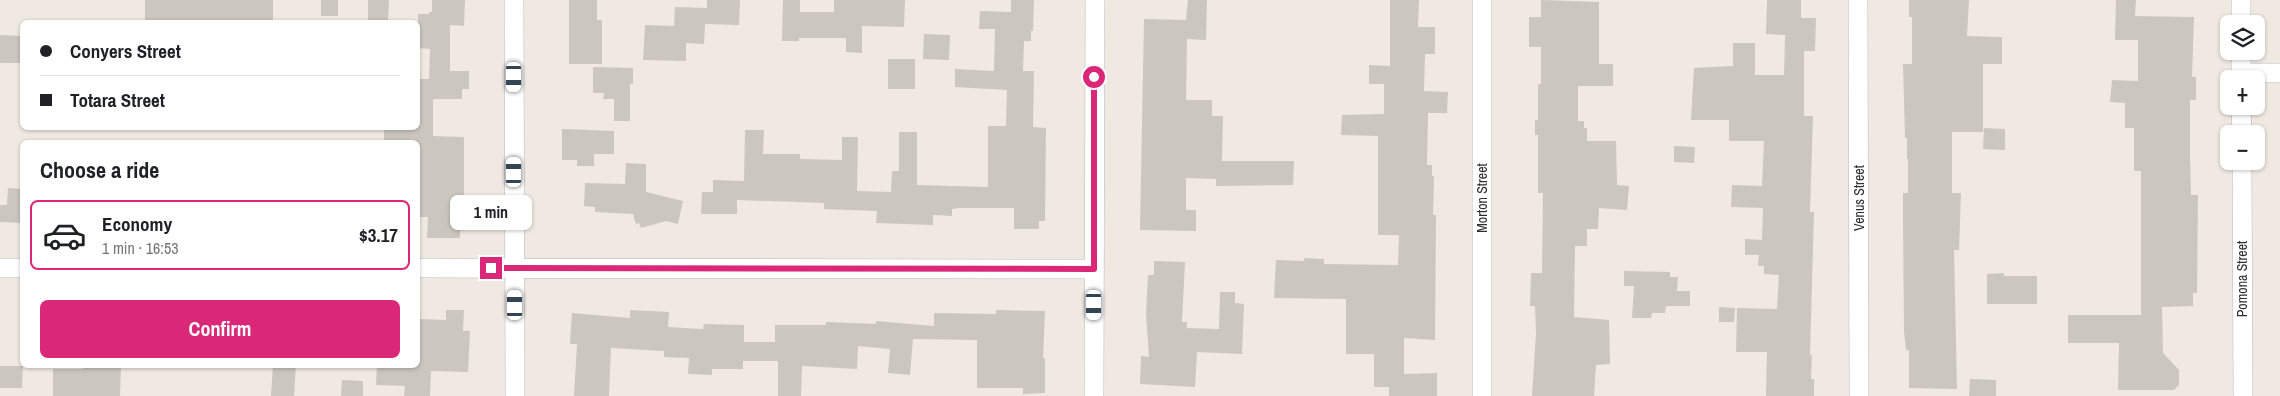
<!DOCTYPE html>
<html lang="en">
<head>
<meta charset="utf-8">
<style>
	:root { --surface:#fff; --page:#f2f2f2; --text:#202124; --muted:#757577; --line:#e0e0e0; --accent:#db2777 }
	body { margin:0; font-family:"Archivo Narrow",sans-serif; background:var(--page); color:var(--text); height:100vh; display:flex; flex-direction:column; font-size:19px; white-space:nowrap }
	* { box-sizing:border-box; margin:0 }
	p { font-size:16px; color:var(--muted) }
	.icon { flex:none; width:28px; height:28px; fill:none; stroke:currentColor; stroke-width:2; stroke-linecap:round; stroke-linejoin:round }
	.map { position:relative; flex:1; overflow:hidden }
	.sheet { position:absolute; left:20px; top:140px; width:400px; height:228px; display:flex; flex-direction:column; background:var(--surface); border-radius:8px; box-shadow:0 1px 4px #0004 }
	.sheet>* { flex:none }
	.top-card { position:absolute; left:20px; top:20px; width:400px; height:110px; border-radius:8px; box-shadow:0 1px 4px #0004; display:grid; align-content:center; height:110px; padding:0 20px; background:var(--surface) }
	.buttons { position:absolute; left:2220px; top:15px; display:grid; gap:10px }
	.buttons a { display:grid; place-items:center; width:45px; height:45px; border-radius:8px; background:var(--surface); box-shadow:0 1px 4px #0004; font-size:25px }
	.end { position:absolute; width:22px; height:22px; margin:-11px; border:6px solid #db2777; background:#fff; box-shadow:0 0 0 2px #fff }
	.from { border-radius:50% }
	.bubble { position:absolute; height:35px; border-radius:8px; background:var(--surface); box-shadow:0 1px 4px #0004; font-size:16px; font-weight:700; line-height:35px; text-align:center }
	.car { position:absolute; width:15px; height:30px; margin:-15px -8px; border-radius:6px; box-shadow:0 0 4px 1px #0007; background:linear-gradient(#fff 24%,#345 0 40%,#fff 0 76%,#345 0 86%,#fff 0) }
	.top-card b { display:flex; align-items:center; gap:18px; height:48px; font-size:19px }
	.top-card b+b { border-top:1px solid var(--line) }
	.top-card i { width:12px; height:12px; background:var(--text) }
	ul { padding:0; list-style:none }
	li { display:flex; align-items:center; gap:15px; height:70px; margin:0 10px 8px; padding:0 10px; border:2px solid var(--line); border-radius:8px }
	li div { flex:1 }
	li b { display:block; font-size:19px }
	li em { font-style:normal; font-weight:700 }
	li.active { border-color:var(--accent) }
	li>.icon { width:45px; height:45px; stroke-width:1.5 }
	h2 { padding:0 20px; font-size:22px; line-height:60px }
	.primary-button { display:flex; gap:10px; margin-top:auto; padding:10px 20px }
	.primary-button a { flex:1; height:58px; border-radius:8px; background:var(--accent); color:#fff; font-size:20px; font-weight:700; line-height:58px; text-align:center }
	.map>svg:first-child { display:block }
</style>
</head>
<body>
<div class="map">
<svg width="2280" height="396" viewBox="0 0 2280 396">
	<rect width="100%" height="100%" fill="#efe9e1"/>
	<path fill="#cbc7bf" d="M145,0H273V22H258V21L145,22Z
		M321,0H338V16H321Z
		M368,0H389L388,21H368Z
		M432,0H465L464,26L450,25V71H469V89H462V99H433V136L464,137V205H461L460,238H427L428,217H418V142H384V128H418V79H429L430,49L418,48V14H429V12H432Z
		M569,0H597V20H602V64H569Z
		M707,0H740L739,25L705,24L704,44L686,43V61L643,60L645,25L674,26L675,7L707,8Z
		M783,0H800V12H834V0H905L904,27L862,26V53L846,52V38H799V41H782Z
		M1011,0H1034L1033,31H1031V41H1024L1023,71H1034L1033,127L1046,128L1045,221H1039V229H1014V208H958L952,209V216L933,215V225L876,223L877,211L824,209V203L737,200V214H701L702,192H713V180L744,181L745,130H764L763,154H800V159L842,160V137H858L857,191L891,192L892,171H899V132H917V185L988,187V126H1006L1007,90L955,87V69L994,71L995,29H979L980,11L1011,12Z
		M1188,0H1207L1206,40L1187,39L1186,100H1212V116H1223L1222,161H1294L1293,185L1216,186V179L1186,178V210H1196V231L1140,230L1144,19L1186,20Z
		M1390,0H1419L1418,27H1435V54H1425L1424,91L1448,92L1447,113H1428L1427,165H1432V176H1434L1433,215H1436L1435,340L1404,338V374L1437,373V396H1389V387H1374V354H1346V299L1274,298L1276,260L1304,261V258L1324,259V264L1398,265L1399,235H1378V136L1341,135L1342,115L1384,114V84H1369V65L1390,66Z
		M1541,0L1599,2V64H1613V86H1578V121H1584V128H1587V141H1616L1617,185L1629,186L1627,210L1599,208L1598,229H1587V246H1575L1574,317L1609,320L1610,364L1596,365L1594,396H1532L1536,334L1535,306H1530L1531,273H1542L1543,193H1538V135H1535V120H1538V84H1541V47H1529V17H1541Z
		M1767,0H1801V18H1816L1815,51H1804V116H1813L1810,212H1814L1810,355H1812L1811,379H1814V396H1766L1767,352H1736L1737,308L1777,309L1779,275L1764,274V266H1758L1759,255H1745V239L1762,240L1763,208L1731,207L1732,185L1762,186L1764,141H1729V120H1691L1694,68L1733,66V43H1755V75H1784L1785,35L1766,34Z
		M1909,0H1969L1967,36L2002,37V64H1983V132H1952V193H1961L1959,250H1954L1957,389L1909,388V350H1906L1904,331L1903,220V193H1908V159H1907V138H1905L1903,64H1912V17H1909Z
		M2116,0H2136L2135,16L2194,17L2192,77H2196V100H2190V156L2191,195H2198L2197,293H2193V306L2162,307L2163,353L2179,370V385L2174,390H2118L2119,343H2068V315H2141V171H2134V128H2125V103L2110,102L2112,80L2138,81V40H2115Z
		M924,34L950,35L949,60L923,59Z
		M0,35L22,36V63H0Z
		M888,59H915V89H888Z
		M593,67L633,68V84H630V121H614V99H603L604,93H593Z
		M1984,128L2005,129V150L1983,149Z
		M562,129L614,131V154H594V166H577V160H562Z
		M1674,146L1695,147L1694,163L1674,162Z
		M626,163L646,164V192L683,201L678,224L666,221L641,228L639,223L636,224L633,214L595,212V207L584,206L585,183L625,184Z
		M8,188L22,189V223L0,222V205H7Z
		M1154,261L1185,262L1182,322H1187V328L1219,329L1220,292H1235V303L1244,304L1242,354L1197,352L1195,387L1140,384L1141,356L1149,357L1146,314L1148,275H1154Z
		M1624,271L1670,272V277H1678L1677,291H1690V306H1666L1665,313H1652L1651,318H1632L1634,286H1624Z
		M2004,273V276H2037V304H1987V274Z
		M1719,307L1735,308L1734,322H1719Z
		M446,310H464L463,331H470L468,372L431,371L430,396H404L405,386L376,385L377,365H418V319L446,320Z
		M630,310L669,312L668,327L703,329L704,324L744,325V342H775V325H826V322L876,324V321L934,326V313L996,314V310L1045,311L1043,358H1045V393L1023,394V388H977V340L913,339L910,375L888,373L890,349L858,346L857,369L802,366L801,396H778V361H743V369H712V375L688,374L689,358L664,357V351L611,348L609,396H574L577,344H570L572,313L630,318Z
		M84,365H121L120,396H53V369H83Z
		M273,365H296L294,396H271Z
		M0,366H23L22,388H0Z
		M1970,379L1996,380V396H1969Z
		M342,380L363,381V396H341Z"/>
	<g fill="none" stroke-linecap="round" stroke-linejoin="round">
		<g stroke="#b4b7c1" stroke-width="20">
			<path id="minor" d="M514,0L515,396
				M1482,0V396
				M1858,0L1859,396
				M2241,0V24
				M2241,51V79
				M2241,73H2280
				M2241,106L2242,134
				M2242,161L2243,396
				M0,268H22
				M418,268L1094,269
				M1094,396L1095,0"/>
		</g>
		<use href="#minor" stroke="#fff" stroke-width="19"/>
	</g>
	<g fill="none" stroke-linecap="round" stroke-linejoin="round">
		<path stroke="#db2777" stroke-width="6" d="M491,268L1094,269V77"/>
	</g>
	<g text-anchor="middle" stroke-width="4" stroke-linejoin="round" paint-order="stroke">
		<g font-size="14" fill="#2e2e2e" stroke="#fff">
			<text transform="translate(1482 198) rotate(-90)" y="5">Morton Street</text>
			<text transform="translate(1859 198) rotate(-90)" y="5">Venus Street</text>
			<text transform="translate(2242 279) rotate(-90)" y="5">Pomona Street</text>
		</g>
	</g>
</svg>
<div class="buttons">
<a><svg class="icon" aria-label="layers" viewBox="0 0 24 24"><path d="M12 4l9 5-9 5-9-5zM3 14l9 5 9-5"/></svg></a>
<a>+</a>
<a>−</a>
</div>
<i class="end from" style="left:1094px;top:77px"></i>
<i class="end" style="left:491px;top:268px"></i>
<div class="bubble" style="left:450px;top:195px;width:82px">1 min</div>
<i class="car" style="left:514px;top:77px;rotate:180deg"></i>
<i class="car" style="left:514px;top:172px;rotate:0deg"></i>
<i class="car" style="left:515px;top:305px;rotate:0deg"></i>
<i class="car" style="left:1094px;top:305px;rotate:180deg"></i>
<div class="top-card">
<b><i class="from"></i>Conyers Street</b>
<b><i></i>Totara Street</b>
</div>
<section class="sheet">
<h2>Choose a ride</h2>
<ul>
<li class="active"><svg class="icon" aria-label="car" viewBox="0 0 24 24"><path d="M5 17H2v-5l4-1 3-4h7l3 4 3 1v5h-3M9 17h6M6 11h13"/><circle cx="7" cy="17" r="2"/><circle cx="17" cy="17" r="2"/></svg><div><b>Economy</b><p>1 min · 16:53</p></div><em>$3.17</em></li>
</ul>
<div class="primary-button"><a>Confirm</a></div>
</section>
</div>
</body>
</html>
